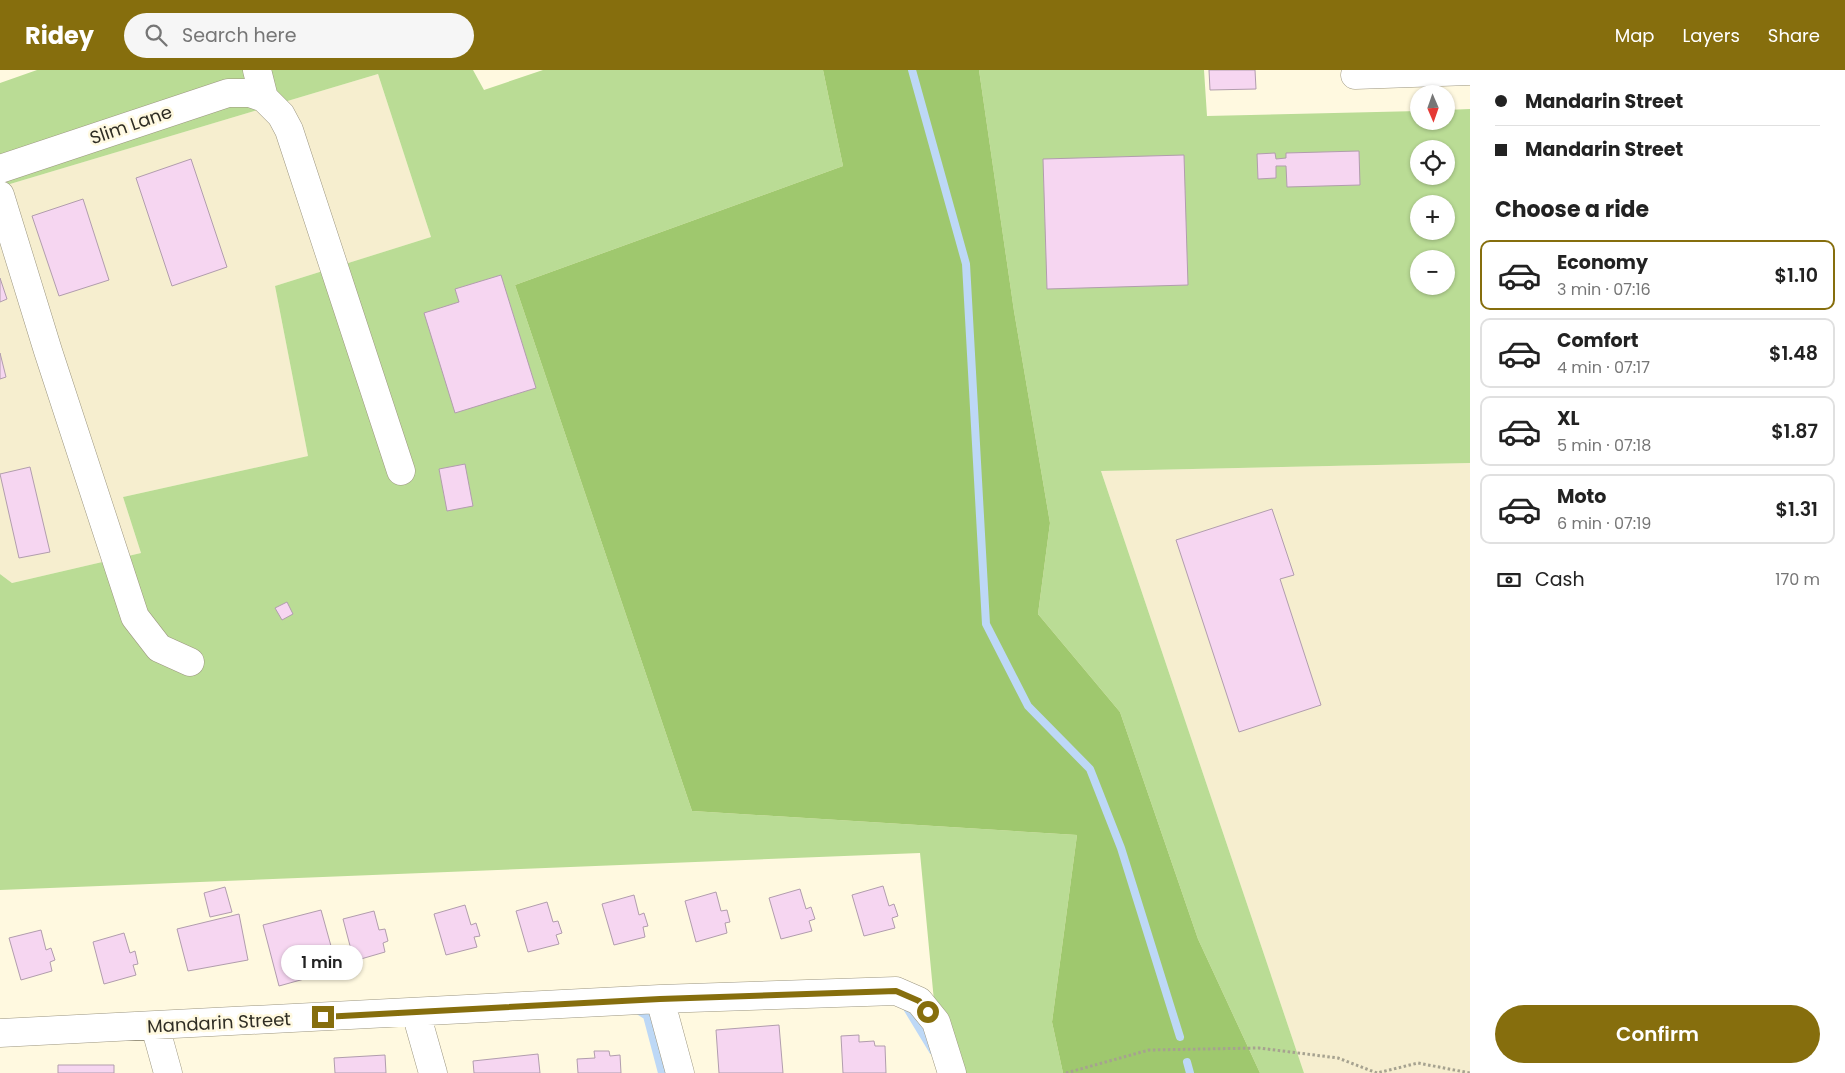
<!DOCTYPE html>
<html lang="en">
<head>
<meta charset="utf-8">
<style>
	:root { --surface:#fff; --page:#f6f6f6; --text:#222; --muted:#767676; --line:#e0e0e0; --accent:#866e0d }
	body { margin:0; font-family:Poppins,sans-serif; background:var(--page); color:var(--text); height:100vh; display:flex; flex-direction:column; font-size:19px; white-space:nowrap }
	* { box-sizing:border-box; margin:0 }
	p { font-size:16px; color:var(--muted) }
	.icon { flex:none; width:28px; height:28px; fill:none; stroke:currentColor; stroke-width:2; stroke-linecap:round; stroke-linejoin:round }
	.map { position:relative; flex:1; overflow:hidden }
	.panel { display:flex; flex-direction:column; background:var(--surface); width:375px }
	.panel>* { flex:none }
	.banner { display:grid; align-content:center; height:110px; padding:0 25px; background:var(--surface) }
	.needle { width:32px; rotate:178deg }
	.controls { position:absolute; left:1410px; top:15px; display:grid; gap:10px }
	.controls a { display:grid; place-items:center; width:45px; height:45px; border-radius:50%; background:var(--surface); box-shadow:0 1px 4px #0004; font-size:25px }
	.end { position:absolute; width:22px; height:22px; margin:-11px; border:6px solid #866e0d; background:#fff; box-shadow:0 0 0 2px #fff }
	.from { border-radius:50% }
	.bubble { position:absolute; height:35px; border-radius:18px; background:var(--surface); box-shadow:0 1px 4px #0004; font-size:16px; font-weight:600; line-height:35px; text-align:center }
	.banner b { display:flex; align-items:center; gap:18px; height:48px; font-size:19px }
	.banner b+b { border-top:1px solid var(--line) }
	.banner i { width:12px; height:12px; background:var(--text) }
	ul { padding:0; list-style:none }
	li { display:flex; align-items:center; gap:15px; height:70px; margin:0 10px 8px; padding:0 15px; border:2px solid var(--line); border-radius:10px }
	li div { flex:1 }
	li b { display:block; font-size:19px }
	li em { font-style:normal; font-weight:600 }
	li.active { border-color:var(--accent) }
	li>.icon { width:45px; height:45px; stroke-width:1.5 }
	h2 { padding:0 25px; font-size:22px; line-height:60px }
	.pay { display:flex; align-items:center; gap:12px; height:55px; padding:0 25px; font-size:19px }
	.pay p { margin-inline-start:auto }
	.action { display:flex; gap:10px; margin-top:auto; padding:10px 25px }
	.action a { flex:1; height:58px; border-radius:30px; background:var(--accent); color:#fff; font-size:20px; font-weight:600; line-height:58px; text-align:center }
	header { display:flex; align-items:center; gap:30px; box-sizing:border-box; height:70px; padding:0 25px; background:var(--accent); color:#fff }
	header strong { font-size:24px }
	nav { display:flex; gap:28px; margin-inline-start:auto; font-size:18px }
	.search { width:350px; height:45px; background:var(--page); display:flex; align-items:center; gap:12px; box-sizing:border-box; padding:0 18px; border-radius:28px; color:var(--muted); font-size:19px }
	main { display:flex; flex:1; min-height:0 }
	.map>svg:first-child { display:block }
</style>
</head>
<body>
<header>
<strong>Ridey</strong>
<div class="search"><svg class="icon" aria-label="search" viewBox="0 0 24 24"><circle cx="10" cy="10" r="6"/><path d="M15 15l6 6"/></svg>Search here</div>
<nav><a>Map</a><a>Layers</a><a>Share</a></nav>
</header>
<main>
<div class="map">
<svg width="1470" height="1003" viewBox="0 0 1470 1003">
	<rect width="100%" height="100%" fill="#fff9e0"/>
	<path fill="#f6eecf" d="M378,4L431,167L275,216L308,386L123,427L141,483L12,513L0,504V117Z
		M1470,393V1003H1304L1101,401Z"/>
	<path fill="#badc95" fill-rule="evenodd" d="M37,0H473L484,20L543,0H823L843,96L515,215L692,741L1077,765L1052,952L1063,1003H952L936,952L920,783L0,820V504L12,513L141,483L123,427L308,386L275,216L431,167L378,4L0,117V13Z
		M979,0H1204L1207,46L1419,41V51H1446V40L1470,39V393L1101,401L1304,1003H1260L1198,869L1120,642L1038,544L1050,453L1014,241ZM1419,79H1446V106H1419ZM1419,134H1446V161H1419ZM1419,189H1446V216H1419Z"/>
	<path fill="#9fc86e" d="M823,0H979L1014,241L1050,453L1038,544L1120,642L1198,869L1260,1003H1063L1052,952L1077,765L692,741L515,215L843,96Z"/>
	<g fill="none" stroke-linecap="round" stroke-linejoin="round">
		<path stroke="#bdd8f6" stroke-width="8" d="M912,0L966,194L986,554L1028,636L1090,699L1121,778L1180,967
			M907,938L933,981
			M636,939L647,946L662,1003
			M1187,992L1190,1003"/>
	</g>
	<path fill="#f6d6f1" stroke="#b19dad" d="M1209,0H1255L1256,19L1210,20Z
		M1359,81L1360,115L1287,117L1286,96H1276V108L1258,109L1257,84L1275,83L1276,89L1286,88V83Z
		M1184,85L1188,215L1047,219L1043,89Z
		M191,89L227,197L172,216L136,108Z
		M83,129L109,210L59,226L32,146Z
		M501,205L536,318L455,343L424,243L459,232L455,219Z
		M0,208L7,229L0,232Z
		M0,283L6,307L0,309Z
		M465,394L473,436L447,441L439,399Z
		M30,397L50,482L19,488L0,404Z
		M1272,439L1294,505L1280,509L1321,635L1239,662L1176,470Z
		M287,532L293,544L282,550L275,538Z
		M883,816L889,836L894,834L898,846L892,848L895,858L864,866L852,825Z
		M225,817L232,842L210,847L204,823Z
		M800,819L806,839L811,837L815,849L809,851L812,861L781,869L769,828Z
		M716,822L721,841L727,840L730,852L725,853L727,863L696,872L685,831Z
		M634,825L639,845L644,843L648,856L643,857L645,867L614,875L602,834Z
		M547,832L553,852L558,851L562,863L556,865L559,874L528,882L516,841Z
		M465,835L471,855L476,853L480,866L474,867L477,877L446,885L434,844Z
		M321,840L336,894L313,900L315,906L279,916L263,855Z
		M374,841L379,860L385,859L388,871L383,873L385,882L354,891L343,849Z
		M239,844L248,890L188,901L177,859Z
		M41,860L46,880L51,878L55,890L50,892L52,901L21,910L9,868Z
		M124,863L130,883L135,881L138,894L133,895L136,905L104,914L93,872Z
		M779,955L783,1003H719L716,960Z
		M859,965V972L874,971L875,976H885L886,1003H843L841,966Z
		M594,981H609L610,986L620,985L621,1003H578L577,989L595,988Z
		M538,984L540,1003H474L473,991Z
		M385,985L386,1003H335L334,988Z
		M58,995H114V1003H58Z"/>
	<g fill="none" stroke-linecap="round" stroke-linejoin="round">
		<g stroke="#9c9680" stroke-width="29">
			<path id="minor" d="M257,0L264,28L281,45L289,60L401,401
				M1355,5L1470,1
				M0,99L228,23H250L264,28
				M0,125L48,281L135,547L159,578L190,592
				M660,929L680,1003
				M416,943L433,1003
				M155,956L168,1003
				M0,963L660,929L896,921L919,931L936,952L952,1003"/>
		</g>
		<path stroke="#a6a290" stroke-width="3" stroke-dasharray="2.5 2.5" stroke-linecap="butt" d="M1066,1003L1149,980L1259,978L1338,988L1377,1003L1418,993L1470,1003"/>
		<use href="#minor" stroke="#fff" stroke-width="28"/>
	</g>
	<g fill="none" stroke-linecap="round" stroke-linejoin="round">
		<path stroke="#866e0d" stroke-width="6" d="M323,947L660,929L896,921L919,931L928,942"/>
	</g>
	<g text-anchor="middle" stroke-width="5" stroke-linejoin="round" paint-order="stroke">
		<g font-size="18" fill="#2f2d24" stroke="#fff9e0">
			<text transform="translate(131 55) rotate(-19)" y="6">Slim Lane</text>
			<text transform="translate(219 953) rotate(-3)" y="6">Mandarin Street</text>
		</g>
	</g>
</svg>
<div class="controls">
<a><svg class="needle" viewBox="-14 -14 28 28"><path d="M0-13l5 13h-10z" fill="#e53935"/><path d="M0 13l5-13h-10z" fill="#767676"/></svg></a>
<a><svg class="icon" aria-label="locate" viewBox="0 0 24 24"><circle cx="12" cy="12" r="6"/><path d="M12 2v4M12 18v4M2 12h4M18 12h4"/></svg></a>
<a>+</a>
<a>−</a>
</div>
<i class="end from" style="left:928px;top:942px"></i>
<i class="end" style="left:323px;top:947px"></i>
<div class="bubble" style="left:281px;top:875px;width:82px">1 min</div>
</div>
<section class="panel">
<div class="banner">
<b><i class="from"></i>Mandarin Street</b>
<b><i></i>Mandarin Street</b>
</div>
<h2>Choose a ride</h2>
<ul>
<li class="active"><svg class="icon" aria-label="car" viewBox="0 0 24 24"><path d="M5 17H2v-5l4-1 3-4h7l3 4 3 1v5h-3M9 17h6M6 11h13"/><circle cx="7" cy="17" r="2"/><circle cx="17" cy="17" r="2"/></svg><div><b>Economy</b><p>3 min · 07:16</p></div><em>$1.10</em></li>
<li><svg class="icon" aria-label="car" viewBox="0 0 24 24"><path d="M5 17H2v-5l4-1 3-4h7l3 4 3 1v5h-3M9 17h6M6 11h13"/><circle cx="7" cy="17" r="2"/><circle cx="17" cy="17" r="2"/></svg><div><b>Comfort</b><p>4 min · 07:17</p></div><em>$1.48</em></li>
<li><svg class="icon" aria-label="car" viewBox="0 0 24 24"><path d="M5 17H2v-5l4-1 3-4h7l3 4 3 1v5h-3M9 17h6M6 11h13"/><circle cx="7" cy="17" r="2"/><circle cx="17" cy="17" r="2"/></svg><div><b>XL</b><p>5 min · 07:18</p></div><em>$1.87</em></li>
<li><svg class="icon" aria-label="car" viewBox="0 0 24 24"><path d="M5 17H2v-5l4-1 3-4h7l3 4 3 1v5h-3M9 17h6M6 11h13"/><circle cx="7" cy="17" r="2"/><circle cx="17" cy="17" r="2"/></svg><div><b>Moto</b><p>6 min · 07:19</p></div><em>$1.31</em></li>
</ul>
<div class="pay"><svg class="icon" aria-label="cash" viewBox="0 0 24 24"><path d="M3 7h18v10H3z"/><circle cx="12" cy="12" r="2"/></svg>Cash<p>170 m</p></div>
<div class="action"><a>Confirm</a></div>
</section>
</main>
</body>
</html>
